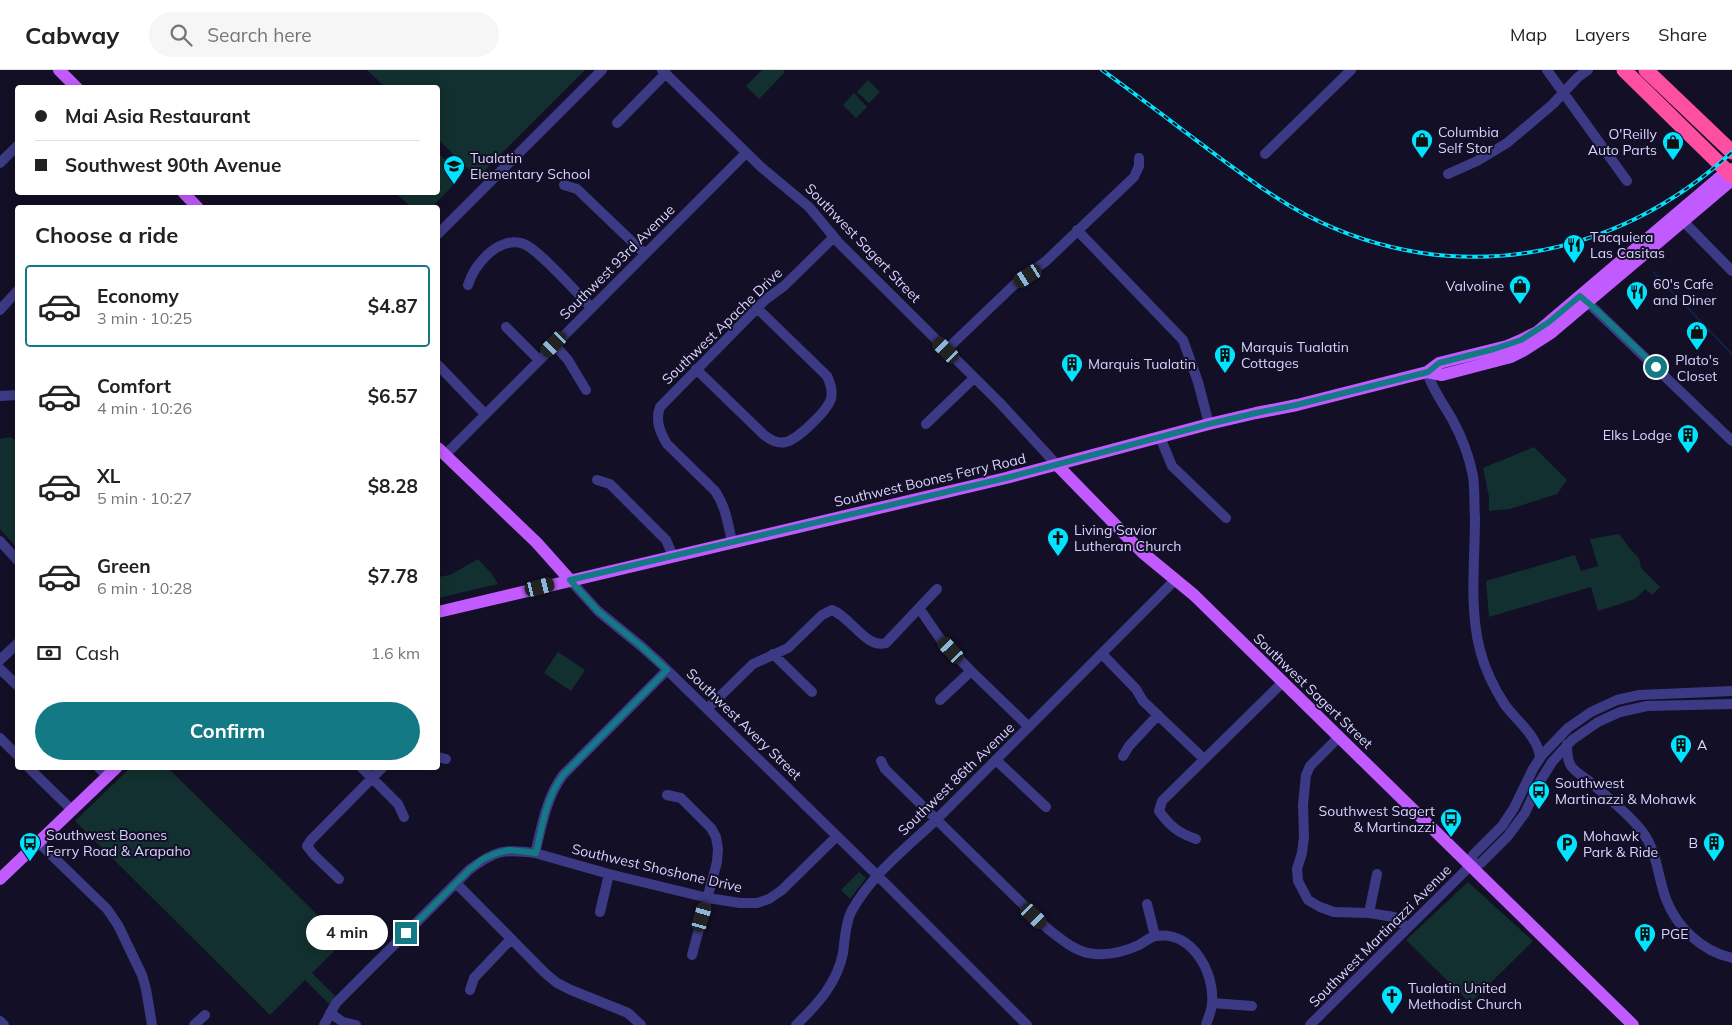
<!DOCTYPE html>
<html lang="en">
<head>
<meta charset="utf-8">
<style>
	:root { --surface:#fff; --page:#f6f6f6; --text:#222; --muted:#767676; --line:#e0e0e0; --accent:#137a85 }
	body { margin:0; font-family:Mulish,sans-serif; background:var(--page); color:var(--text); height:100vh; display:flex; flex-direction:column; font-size:19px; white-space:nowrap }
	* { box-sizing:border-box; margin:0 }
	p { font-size:16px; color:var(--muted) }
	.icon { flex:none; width:28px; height:28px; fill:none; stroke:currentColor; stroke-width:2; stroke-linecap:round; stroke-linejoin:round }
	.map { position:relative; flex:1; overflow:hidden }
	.side { position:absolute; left:15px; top:135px; width:425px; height:565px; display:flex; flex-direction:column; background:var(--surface); border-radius:5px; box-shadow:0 2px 12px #0003 }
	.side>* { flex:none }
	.banner { position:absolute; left:15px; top:15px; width:425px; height:110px; border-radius:5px; box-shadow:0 2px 12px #0003; display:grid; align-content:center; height:110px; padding:0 20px; background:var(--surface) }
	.end { position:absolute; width:22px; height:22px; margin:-11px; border:6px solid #137a85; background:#fff; box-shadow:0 0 0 2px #fff }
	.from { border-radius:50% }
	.bubble { position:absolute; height:35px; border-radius:18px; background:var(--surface); box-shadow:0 2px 12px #0003; font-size:16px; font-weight:700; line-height:35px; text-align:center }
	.car { position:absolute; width:15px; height:30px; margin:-15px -8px; border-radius:6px; box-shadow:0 0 4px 1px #0007; background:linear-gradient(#222 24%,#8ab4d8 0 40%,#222 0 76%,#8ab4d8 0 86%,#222 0) }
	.banner b { display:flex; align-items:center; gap:18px; height:48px; font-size:19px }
	.banner b+b { border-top:1px solid var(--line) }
	.banner i { width:12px; height:12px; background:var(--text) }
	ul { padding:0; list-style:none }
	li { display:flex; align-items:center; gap:15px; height:82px; margin:0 10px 8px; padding:0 10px; border:2px solid transparent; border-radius:5px }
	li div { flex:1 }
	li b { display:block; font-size:19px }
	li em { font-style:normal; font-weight:700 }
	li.selected { border-color:var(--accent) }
	li>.icon { width:45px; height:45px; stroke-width:1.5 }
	h2 { padding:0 20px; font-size:22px; line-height:60px }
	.pay { display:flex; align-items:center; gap:12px; height:55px; padding:0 20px; font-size:19px }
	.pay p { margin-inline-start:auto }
	.button { display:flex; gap:10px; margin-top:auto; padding:10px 20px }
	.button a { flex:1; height:58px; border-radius:30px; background:var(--accent); color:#fff; font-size:20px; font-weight:700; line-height:58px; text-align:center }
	header { display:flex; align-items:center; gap:30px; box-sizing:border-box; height:70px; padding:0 25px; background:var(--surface); border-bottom:1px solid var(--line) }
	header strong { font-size:24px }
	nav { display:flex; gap:28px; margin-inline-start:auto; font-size:18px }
	.search { width:350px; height:45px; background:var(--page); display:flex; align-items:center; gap:12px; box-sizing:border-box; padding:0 18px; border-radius:28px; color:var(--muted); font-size:19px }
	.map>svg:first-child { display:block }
</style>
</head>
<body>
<header>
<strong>Cabway</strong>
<div class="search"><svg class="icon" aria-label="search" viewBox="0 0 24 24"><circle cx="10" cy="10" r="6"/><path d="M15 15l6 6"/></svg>Search here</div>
<nav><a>Map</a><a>Layers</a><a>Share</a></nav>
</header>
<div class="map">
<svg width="1732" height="955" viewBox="0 0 1732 955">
	<rect width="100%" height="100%" fill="#130f26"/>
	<path fill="#12302f" d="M367,0H585L477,108L438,69V18L385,17Z
		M762,0H783L785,2L759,29L746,16Z
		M868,10L880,22L869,33L857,22Z
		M854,23L867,37L856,48L843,35Z
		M438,83L462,106L432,137H411L395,123L438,122Z
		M10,367L17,371V478L0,459V369Z
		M1534,377L1567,410L1557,424L1510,439L1489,441V427L1483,398Z
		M1619,464L1631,480L1639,488L1641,498L1660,517L1652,525L1645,519L1635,529L1598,541L1591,517L1489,547L1486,511L1575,485L1581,501L1598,496L1590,469Z
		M478,489L492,504L498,514L438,528V507L450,505Z
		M558,582L585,600L571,621L544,603Z
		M130,698H168L344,871L312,903L335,926L329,934L305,910L270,945L75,751Z
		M859,802L866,808L850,829L841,820Z
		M1468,812L1533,871L1470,933L1406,870Z"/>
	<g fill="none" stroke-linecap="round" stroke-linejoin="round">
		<path stroke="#0c2248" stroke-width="2" d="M1653,202L1732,284"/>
		<path stroke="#3d3a85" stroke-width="10" d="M662,0L761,97L809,137L839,173L1000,333L1057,395
			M1547,0L1627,111
			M617,53L666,3
			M1265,84L1351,0
			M0,93L18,75
			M1448,104L1477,91L1507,73L1553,34L1578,7L1588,0
			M564,115L577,119L645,184
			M1684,152L1732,201
			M1077,160L1183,270L1198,312L1209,354
			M438,164L602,0
			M468,215C472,202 478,195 486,186C496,176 510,169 524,174C538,179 579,225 591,237
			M1583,228L1732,371
			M0,240L18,220
			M506,257L539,290
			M554,274L568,290L586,320
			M946,280L1014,215L1046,191L1134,107L1139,96V88
			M438,295L485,344
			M696,299L764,365C771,370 777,374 786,372C798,369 827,341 831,329C833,320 830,313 827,306L757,238
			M1427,302C1433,321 1443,333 1452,349C1462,367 1469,386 1473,406C1475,420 1474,434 1475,448C1475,490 1469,539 1480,580C1485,600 1494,618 1505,635C1517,651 1538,667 1540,687
			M0,326L18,325
			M926,354L974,308
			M1160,367L1172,396L1226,448
			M445,385L746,83
			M597,410L610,414L666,470L673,486
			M0,471L18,491
			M732,472C728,454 726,437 715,421L667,374C660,362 655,351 660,337L765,230L784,216L834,167
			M570,510L598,541L641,576L661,594L886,814L1027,955
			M919,538L941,570L971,601L1029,657
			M773,584L812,622
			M1102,584L1136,619L1143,631L1204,689
			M0,590L18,573
			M0,599L18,616
			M940,630L971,601
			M707,639L753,594L788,578L822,545L832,540C851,547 866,579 886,573L937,519
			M1339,667L1310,696L1306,705L1303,735L1304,767L1302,783L1297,799L1298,811L1308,830L1320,837L1334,842L1369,843L1394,847L1408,858
			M0,668L18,686
			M1567,674C1567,681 1567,690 1571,696C1575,702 1584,707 1589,711C1607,727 1627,742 1642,761C1658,783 1657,805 1666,829C1677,858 1702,881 1732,888
			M1123,686L1129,676L1158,645
			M438,687L446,689
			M996,690L1046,737
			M881,691L885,699L1048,859C1062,870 1077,883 1095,884C1109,885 1126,881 1139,875C1144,872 1150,867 1156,866C1191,860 1215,902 1212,933C1212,940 1208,948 1206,955
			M29,698L72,740
			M99,698L107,706
			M362,698L398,734L404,747
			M667,725L681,728L711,758L716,767L718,779L717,792L692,885
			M1196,769C1178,763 1170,756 1159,741L1162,731L1283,612
			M38,772L107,839L118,855L142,905L146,919L152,955
			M535,783L609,804L708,828L740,833H757L769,829L782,820L837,766
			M1470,796L1481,793L1508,766L1525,743L1539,713L1552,692L1572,670L1598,652L1620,642L1647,636L1732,634
			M339,809L314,785L307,776L311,770L382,698
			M456,813L545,903L557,913L571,920L628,943L641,955
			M1147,834L1155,866
			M600,842L609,804
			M1369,843L1377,804
			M470,920L474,908L511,869
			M1212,933L1252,936
			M330,943L343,952L356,955
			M0,951L4,955
			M194,955L205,945
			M324,955L336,933L469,800C495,780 504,779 535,783C542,756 546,728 563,705L667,600
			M796,955C818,934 837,913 843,883C845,869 845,855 851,842C872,804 905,779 936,750L1176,509
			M1310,955L1470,796L1473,785L1502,756L1514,738L1533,699L1542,685L1568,658L1591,642L1617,630L1639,625L1732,621"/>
		<path stroke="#c25bff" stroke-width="12" d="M59,0L77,18
			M183,122L198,138
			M1427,302L1442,305L1511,287L1523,281L1551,263L1732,110
			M438,378L537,473L570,510
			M1057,395L1143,483L1194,525L1633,955
			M438,542L1006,408L1209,354L1256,343L1297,335L1427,302L1439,293L1507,276L1521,270L1537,262L1549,252L1727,101L1732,99
			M0,809L116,698"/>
		<path stroke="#ff4fa3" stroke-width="15" d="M1624,0L1732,106
			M1646,0L1732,82"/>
		<g stroke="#00e5ff" stroke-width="4">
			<path id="rail" d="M1102,0C1142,29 1181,59 1220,88C1249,109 1277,130 1308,146C1452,220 1616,190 1732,82"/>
		</g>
		<use href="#rail" stroke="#130f26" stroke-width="2" stroke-dasharray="5.5" stroke-linecap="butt"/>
	</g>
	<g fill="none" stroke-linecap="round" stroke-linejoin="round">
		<path stroke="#137a85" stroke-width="6" d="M406,863L469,800L483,789L497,783L510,780L536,783C542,756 546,728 563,705L667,600L641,576L598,541L570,510L1006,408L1209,354L1256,343L1296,335L1428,302L1439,293L1494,279L1521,270L1549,252L1580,226L1594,238L1656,297"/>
	</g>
	<defs>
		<g id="shop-pin" transform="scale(1.125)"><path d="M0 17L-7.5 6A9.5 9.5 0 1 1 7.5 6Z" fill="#00e5ff" stroke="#130f26"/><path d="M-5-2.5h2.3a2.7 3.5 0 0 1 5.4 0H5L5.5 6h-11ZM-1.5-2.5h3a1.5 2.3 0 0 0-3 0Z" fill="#111"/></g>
		<g id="school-pin" transform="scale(1.125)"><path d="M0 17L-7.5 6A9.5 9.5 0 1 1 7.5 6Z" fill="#00e5ff" stroke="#130f26"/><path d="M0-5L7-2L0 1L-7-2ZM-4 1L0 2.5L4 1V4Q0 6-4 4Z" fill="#111"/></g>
		<g id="restaurant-pin" transform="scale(1.125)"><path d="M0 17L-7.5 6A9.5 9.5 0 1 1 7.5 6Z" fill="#00e5ff" stroke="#130f26"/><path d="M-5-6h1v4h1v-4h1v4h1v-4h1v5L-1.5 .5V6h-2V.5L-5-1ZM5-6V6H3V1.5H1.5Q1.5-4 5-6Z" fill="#111"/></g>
		<g id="building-pin" transform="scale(1.125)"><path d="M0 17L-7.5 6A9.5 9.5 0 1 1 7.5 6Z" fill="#00e5ff" stroke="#130f26"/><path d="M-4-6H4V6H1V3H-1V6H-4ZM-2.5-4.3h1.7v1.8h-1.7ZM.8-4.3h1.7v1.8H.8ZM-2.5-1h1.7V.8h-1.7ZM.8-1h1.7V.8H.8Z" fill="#111"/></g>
		<g id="church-pin" transform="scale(1.125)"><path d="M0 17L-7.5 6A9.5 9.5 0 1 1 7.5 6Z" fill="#00e5ff" stroke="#130f26"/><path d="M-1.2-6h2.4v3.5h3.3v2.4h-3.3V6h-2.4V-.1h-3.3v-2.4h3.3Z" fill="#111"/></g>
		<g id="bus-pin" transform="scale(1.125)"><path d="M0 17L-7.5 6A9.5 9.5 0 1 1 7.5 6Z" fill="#00e5ff" stroke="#130f26"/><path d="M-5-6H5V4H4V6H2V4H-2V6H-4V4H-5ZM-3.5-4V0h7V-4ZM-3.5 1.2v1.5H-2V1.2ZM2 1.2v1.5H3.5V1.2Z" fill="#111"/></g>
		<g id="parking-pin" transform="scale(1.125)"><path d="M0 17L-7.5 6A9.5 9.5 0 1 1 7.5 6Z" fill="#00e5ff" stroke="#130f26"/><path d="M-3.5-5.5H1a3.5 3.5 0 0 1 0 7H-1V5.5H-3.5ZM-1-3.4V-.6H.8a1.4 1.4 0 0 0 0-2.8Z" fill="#111"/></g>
	</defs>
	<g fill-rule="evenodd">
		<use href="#shop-pin" x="1422" y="70"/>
		<use href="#shop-pin" x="1673" y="72"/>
		<use href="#school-pin" x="454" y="96"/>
		<use href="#restaurant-pin" x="1574" y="175"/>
		<use href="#shop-pin" x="1520" y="216"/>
		<use href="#restaurant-pin" x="1637" y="222"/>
		<use href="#shop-pin" x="1697" y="262"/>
		<use href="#building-pin" x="1225" y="285"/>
		<use href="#building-pin" x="1072" y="294"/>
		<use href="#building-pin" x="1688" y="365"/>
		<use href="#church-pin" x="1058" y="468"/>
		<use href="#building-pin" x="1681" y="675"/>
		<use href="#bus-pin" x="1539" y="721"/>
		<use href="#bus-pin" x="1451" y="749"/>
		<use href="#bus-pin" x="30" y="773"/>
		<use href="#building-pin" x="1714" y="773"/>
		<use href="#parking-pin" x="1567" y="774"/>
		<use href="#building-pin" x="1645" y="864"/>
		<use href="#church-pin" x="1392" y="926"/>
	</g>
	<g text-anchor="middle" stroke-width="4" stroke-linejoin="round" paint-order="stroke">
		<g font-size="14" fill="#d9d4ff" stroke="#130f26" text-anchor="start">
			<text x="1438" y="67">Columbia<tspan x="1438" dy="16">Self Stor</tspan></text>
			<text x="1657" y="69" text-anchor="end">O'Reilly<tspan x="1657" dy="16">Auto Parts</tspan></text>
			<text x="470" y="93">Tualatin<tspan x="470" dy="16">Elementary School</tspan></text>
			<text x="1590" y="172">Tacquiera<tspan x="1590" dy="16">Las Casitas</tspan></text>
			<text x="1653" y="219">60's Cafe<tspan x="1653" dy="16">and Diner</tspan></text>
			<text x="1504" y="221" text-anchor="end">Valvoline</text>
			<text x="1241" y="282">Marquis Tualatin<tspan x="1241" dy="16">Cottages</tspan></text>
			<text x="1697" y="295" text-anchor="middle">Plato's<tspan x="1697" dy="16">Closet</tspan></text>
			<text x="1088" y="299">Marquis Tualatin</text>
			<text x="1672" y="370" text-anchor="end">Elks Lodge</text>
			<text x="1074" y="465">Living Savior<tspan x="1074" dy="16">Lutheran Church</tspan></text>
			<text x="1697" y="680">A</text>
			<text x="1555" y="718">Southwest<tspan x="1555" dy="16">Martinazzi &amp; Mohawk</tspan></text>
			<text x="1435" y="746" text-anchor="end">Southwest Sagert<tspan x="1435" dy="16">&amp; Martinazzi</tspan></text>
			<text x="46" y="770">Southwest Boones<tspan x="46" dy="16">Ferry Road &amp; Arapaho</tspan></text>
			<text x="1583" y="771">Mohawk<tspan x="1583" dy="16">Park &amp; Ride</tspan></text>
			<text x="1698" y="778" text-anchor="end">B</text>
			<text x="1661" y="869">PGE</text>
			<text x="1408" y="923">Tualatin United<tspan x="1408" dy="16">Methodist Church</tspan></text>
		</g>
		<g font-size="14" fill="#d9d4ff" stroke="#130f26">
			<text transform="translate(863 173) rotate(46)" y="5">Southwest Sagert Street</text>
			<text transform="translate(617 192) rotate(-45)" y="5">Southwest 93rd Avenue</text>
			<text transform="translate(722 256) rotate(-44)" y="5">Southwest Apache Drive</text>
			<text transform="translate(930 410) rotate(-13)" y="5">Southwest Boones Ferry Road</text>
			<text transform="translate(1313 621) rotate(44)" y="5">Southwest Sagert Street</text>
			<text transform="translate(744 654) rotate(44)" y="5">Southwest Avery Street</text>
			<text transform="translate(956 709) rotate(-44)" y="5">Southwest 86th Avenue</text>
			<text transform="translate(657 798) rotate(13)" y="5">Southwest Shoshone Drive</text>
			<text transform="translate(1380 866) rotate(-45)" y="5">Southwest Martinazzi Avenue</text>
		</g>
	</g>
</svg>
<i class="end from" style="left:1656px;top:297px"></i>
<i class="end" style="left:406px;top:863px"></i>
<div class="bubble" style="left:306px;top:845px;width:82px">4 min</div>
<i class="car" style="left:1028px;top:206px;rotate:238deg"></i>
<i class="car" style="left:554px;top:274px;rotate:225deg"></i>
<i class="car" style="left:946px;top:280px;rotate:315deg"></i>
<i class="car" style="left:540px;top:517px;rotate:76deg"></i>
<i class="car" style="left:951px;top:580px;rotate:317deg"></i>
<i class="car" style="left:1034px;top:846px;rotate:134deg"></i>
<i class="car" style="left:702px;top:847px;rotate:16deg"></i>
<div class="banner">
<b><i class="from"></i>Mai Asia Restaurant</b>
<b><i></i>Southwest 90th Avenue</b>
</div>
<section class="side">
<h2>Choose a ride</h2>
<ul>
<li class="selected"><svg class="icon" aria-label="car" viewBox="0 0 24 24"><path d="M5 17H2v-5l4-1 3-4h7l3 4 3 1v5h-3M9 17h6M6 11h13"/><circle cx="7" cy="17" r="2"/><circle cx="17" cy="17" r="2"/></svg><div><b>Economy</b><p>3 min · 10:25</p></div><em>$4.87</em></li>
<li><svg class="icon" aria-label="car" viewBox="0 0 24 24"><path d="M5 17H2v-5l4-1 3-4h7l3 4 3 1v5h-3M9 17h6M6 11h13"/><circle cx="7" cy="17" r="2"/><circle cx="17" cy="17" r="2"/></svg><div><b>Comfort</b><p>4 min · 10:26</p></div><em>$6.57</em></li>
<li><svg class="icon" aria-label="car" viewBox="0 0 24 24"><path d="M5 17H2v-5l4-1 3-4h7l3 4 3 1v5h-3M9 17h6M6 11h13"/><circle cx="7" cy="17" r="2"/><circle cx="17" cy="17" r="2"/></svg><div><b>XL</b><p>5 min · 10:27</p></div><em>$8.28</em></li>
<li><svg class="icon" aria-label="car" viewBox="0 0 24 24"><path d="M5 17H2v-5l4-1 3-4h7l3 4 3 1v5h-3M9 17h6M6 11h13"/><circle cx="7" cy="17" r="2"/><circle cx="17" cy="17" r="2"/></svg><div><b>Green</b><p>6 min · 10:28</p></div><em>$7.78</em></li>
</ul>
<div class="pay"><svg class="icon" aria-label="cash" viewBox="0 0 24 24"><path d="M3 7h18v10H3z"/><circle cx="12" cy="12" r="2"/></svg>Cash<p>1.6 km</p></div>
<div class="button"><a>Confirm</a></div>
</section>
</div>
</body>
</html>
